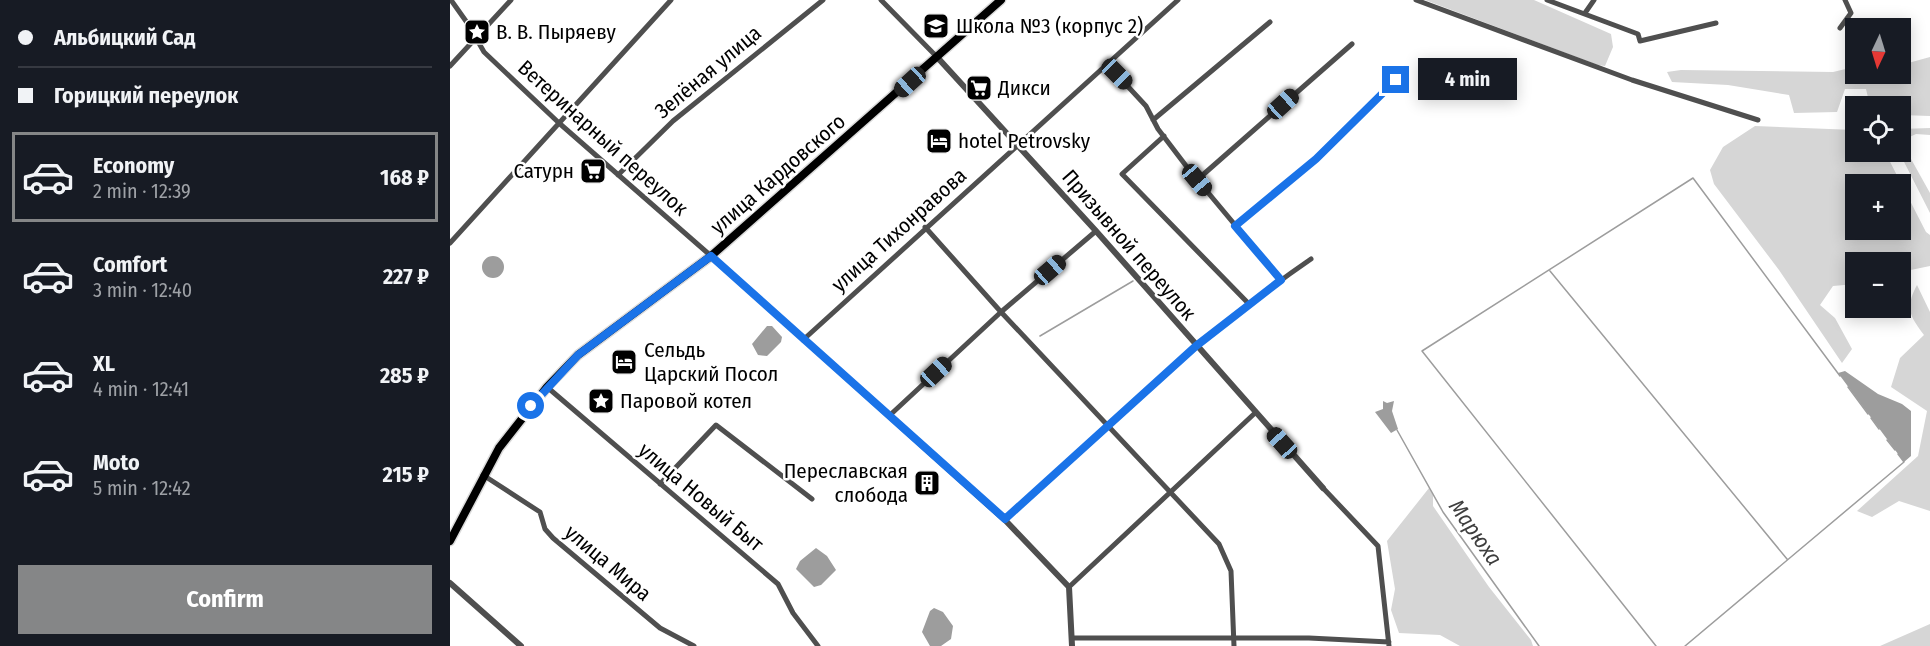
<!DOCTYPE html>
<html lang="en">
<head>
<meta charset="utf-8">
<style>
	:root { --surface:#171b24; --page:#20242c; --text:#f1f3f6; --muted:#9ea1a6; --line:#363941; --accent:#858687 }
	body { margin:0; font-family:"Fira Sans Condensed",sans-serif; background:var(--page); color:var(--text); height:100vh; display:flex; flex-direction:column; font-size:22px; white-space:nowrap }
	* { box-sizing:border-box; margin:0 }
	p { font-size:20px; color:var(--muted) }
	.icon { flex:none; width:33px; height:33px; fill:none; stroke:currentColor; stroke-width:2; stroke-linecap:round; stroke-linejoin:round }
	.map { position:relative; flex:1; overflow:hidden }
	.sheet { display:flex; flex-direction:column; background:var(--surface); width:450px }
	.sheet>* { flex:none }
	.hud { display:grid; align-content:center; height:132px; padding:0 18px; background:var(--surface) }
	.needle { width:39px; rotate:184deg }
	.buttons { position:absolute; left:1395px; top:18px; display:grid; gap:12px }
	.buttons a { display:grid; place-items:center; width:66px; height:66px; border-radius:0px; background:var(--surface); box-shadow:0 3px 15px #0003; font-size:30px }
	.end { position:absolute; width:27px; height:27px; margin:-14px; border:8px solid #1a73e8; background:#fff; box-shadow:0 0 0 3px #fff }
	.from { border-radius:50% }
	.bubble { position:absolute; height:42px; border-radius:0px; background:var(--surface); box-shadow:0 3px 15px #0003; font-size:20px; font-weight:700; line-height:42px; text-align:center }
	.car { position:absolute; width:18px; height:36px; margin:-18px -9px; border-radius:8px; box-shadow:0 0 4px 2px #0007; background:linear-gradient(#222 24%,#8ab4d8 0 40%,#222 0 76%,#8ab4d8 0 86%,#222 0) }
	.hud b { display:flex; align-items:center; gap:21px; height:57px; font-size:22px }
	.hud b+b { border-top:2px solid var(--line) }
	.hud i { width:15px; height:15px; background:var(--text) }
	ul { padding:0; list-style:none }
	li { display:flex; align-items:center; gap:18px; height:90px; margin:0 12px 9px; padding:0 6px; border:3px solid transparent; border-radius:0px }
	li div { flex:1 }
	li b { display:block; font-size:22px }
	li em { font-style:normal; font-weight:700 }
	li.selected { border-color:var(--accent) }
	li>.icon { width:54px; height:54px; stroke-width:1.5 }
	.button { display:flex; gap:12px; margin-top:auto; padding:12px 18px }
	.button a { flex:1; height:69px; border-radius:0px; background:var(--accent); color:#fff; font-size:24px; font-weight:700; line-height:69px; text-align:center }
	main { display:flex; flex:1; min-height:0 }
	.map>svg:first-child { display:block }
</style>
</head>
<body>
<main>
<section class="sheet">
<div class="hud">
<b><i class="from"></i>Альбицкий Сад</b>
<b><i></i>Горицкий переулок</b>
</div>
<ul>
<li class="selected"><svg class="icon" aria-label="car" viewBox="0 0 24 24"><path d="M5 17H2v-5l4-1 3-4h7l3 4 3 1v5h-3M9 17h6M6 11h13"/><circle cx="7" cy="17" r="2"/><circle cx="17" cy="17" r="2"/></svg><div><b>Economy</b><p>2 min · 12:39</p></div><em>168 ₽</em></li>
<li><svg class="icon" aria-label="car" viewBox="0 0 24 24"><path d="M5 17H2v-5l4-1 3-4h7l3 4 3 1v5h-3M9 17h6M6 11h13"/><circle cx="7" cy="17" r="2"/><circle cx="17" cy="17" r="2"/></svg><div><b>Comfort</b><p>3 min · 12:40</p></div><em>227 ₽</em></li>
<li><svg class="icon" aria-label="car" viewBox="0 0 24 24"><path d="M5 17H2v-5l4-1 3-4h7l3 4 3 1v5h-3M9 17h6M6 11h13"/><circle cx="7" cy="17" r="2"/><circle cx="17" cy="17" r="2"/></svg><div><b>XL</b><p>4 min · 12:41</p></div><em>285 ₽</em></li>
<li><svg class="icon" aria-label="car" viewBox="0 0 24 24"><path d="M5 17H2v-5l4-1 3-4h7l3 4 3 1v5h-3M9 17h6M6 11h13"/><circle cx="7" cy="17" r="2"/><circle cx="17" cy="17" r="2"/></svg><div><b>Moto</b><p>5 min · 12:42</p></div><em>215 ₽</em></li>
</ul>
<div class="button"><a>Confirm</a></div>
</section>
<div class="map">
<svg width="1480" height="646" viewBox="0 0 1480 646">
	<rect width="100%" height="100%" fill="#fff"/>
	<path fill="#d6d6d6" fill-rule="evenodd" d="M975,0H1084L1161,34L1163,47L1155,66L1148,65Z
		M1480,57V116L1451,115L1450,106H1420L1416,89H1395L1387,112L1344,113L1339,95L1278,85L1222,82L1217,72L1231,70L1383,72L1404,67L1406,74H1450L1451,65Z
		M1305,126L1405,130L1406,152H1435L1476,232L1480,235V266L1451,272L1450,262H1406L1405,284L1383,286L1370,305L1385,318L1402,349L1392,363L1329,270L1264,184L1260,170L1273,147ZM1406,184H1450V230H1406Z
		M1480,128V135L1466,134L1451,141L1480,193V213L1449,152L1451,129Z
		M1467,285L1480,312V511L1449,501L1422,517L1407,511L1468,456L1477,411L1441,387L1450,358L1474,335C1459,315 1455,308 1467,285Z
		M979,488L983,495V506L1039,587L1081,640L1083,646H1010L990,635L949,633L941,610L945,589L937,541Z
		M1480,624V646H1430Z"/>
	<path fill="#9d9d9d" d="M32 267a11 11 0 1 1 22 0a11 11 0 1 1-22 0Z
		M317,326H322L332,337L331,342L317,356L308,355L302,344Z
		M1395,371L1428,394L1452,404L1461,411V456L1454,462L1388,373Z
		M933,401L937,403L944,401L942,411L948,429L941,433L925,412L933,409Z
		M366,548L377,556L386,570L371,585L364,587L346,569L350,561Z
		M484,608L493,612L503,626L501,639L491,646H480L472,632L480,611Z"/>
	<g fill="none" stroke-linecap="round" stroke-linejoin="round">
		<path stroke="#9d9d9d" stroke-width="1.5" d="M1100,271L1337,559
			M590,336L683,281
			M1398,387L1418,414
			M1421,418L1429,429
			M947,430L993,512L1089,646
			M1437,440L1445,450
			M1206,646L972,351L1243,178L1390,376
			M1235,646L1454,462L1448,454"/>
		<g stroke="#dbdbdb" stroke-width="11">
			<path id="primary" d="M0,541L49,448L97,387L128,355L261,256L551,0"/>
		</g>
		<path stroke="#4f4f4f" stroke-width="5" d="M1,0L18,24L34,52L109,123L261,256
			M431,0L487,57
			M966,0L1182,80L1308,120
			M1097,0L1188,34L1190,41L1266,23
			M1135,13L1144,0
			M1390,28L1401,13L1395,0
			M658,65L696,106L708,129L740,171L831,280
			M0,66L61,0
			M703,120L820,22
			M714,136L672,174L798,303
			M168,175L223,121L373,0
			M747,180L902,44
			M785,226L866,159L946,80
			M475,227L551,312L769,544L781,571L784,646
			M0,243L221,0
			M353,340L728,0
			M97,387L328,584L343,613L368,646
			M439,416L551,312L646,231
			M33,475L90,512L95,529L103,538L210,628L244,646
			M210,484L266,425L362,499
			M873,488L928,546L939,646
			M555,520C654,429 750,335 861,259
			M619,587L805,413
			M622,638H859L939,642"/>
		<path stroke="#4f4f4f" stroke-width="6" d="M487,57L646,231L873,488
			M261,256L555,520L619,587L622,646
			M0,583L71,646"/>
		<use href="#primary" stroke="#000" stroke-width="8"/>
	</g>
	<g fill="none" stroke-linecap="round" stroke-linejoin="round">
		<path stroke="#1a73e8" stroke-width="8" d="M81,406L128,355L261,256L555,519L746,346L831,280L785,226L866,159L946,80"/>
	</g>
	<defs>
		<g id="school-square" transform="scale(1.35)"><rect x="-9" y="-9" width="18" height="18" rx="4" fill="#000" stroke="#fff"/><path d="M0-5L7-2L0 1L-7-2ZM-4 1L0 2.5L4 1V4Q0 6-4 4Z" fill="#fff"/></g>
		<g id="sight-square" transform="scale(1.35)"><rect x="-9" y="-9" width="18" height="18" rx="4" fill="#000" stroke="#fff"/><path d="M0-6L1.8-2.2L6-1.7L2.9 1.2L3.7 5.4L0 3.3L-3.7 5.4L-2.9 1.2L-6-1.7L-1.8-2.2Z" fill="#fff"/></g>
		<g id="supermarket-square" transform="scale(1.35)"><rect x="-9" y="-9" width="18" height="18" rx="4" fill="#000" stroke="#fff"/><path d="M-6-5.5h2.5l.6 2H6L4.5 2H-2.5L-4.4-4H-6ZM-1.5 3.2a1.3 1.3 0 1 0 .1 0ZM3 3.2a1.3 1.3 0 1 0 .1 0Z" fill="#fff"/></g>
		<g id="hotel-square" transform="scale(1.35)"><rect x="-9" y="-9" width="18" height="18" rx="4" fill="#000" stroke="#fff"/><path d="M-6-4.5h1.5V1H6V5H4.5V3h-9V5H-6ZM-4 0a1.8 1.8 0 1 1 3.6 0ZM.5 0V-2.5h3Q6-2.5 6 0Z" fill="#fff"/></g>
		<g id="building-square" transform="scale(1.35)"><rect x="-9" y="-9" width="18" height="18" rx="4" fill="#000" stroke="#fff"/><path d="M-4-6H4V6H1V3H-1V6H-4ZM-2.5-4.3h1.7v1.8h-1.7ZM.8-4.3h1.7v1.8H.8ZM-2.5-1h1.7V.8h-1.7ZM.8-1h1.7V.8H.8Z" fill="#fff"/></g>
	</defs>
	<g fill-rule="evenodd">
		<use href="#school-square" x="486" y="26"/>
		<use href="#sight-square" x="27" y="32"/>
		<use href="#supermarket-square" x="529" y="88"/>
		<use href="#hotel-square" x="489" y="141"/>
		<use href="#supermarket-square" x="143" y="171"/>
		<use href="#hotel-square" x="174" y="362"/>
		<use href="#sight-square" x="151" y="401"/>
		<use href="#building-square" x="477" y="483"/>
	</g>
	<g text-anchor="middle" stroke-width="5" stroke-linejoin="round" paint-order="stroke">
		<g font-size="21" fill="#000" stroke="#fff" text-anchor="start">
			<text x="506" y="33">Школа №3 (корпус 2)</text>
			<text x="46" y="39">В. В. Пыряеву</text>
			<text x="548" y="95">Дикси</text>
			<text x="508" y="148">hotel Petrovsky</text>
			<text x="124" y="178" text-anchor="end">Сатурн</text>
			<text x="194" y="357">Сельдь<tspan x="194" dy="24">Царский Посол</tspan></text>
			<text x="170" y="408">Паровой котел</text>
			<text x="458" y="478" text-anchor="end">Переславская<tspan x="458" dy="24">слобода</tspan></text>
		</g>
		<g font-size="21" fill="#000" stroke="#fff">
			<text transform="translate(258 72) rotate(-40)" y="7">Зелёная улица</text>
			<text transform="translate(153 138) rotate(42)" y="7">Ветеринарный переулок</text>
			<text transform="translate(328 174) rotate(-41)" y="7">улица Кардовского</text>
			<text transform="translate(449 230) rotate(-42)" y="7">улица Тихонравова</text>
			<text transform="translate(679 245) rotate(49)" y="7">Призывной переулок</text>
			<text transform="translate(251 497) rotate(40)" y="7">улица Новый Быт</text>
			<text transform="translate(158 563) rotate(40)" y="7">улица Мира</text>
		</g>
		<g font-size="22" font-style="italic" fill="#3e3e3e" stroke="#fff">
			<text transform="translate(1026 532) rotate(55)" y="8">Марюха</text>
		</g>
	</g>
</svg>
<div class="buttons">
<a><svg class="needle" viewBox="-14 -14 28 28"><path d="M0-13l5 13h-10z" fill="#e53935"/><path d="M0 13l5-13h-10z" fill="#9ea1a6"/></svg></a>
<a><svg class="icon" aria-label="locate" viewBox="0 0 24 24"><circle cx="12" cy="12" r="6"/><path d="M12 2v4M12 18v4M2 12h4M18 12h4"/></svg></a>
<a>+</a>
<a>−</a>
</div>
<i class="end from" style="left:81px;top:406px"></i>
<i class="end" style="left:946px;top:80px"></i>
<div class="bubble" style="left:968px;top:58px;width:99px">4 min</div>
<i class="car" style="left:667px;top:74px;rotate:135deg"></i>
<i class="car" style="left:460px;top:82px;rotate:228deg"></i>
<i class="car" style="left:833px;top:104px;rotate:48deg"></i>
<i class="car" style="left:747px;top:180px;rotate:140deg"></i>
<i class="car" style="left:600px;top:270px;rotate:49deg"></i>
<i class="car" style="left:486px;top:372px;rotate:47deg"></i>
<i class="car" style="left:832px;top:443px;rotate:318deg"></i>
</div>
</main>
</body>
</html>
